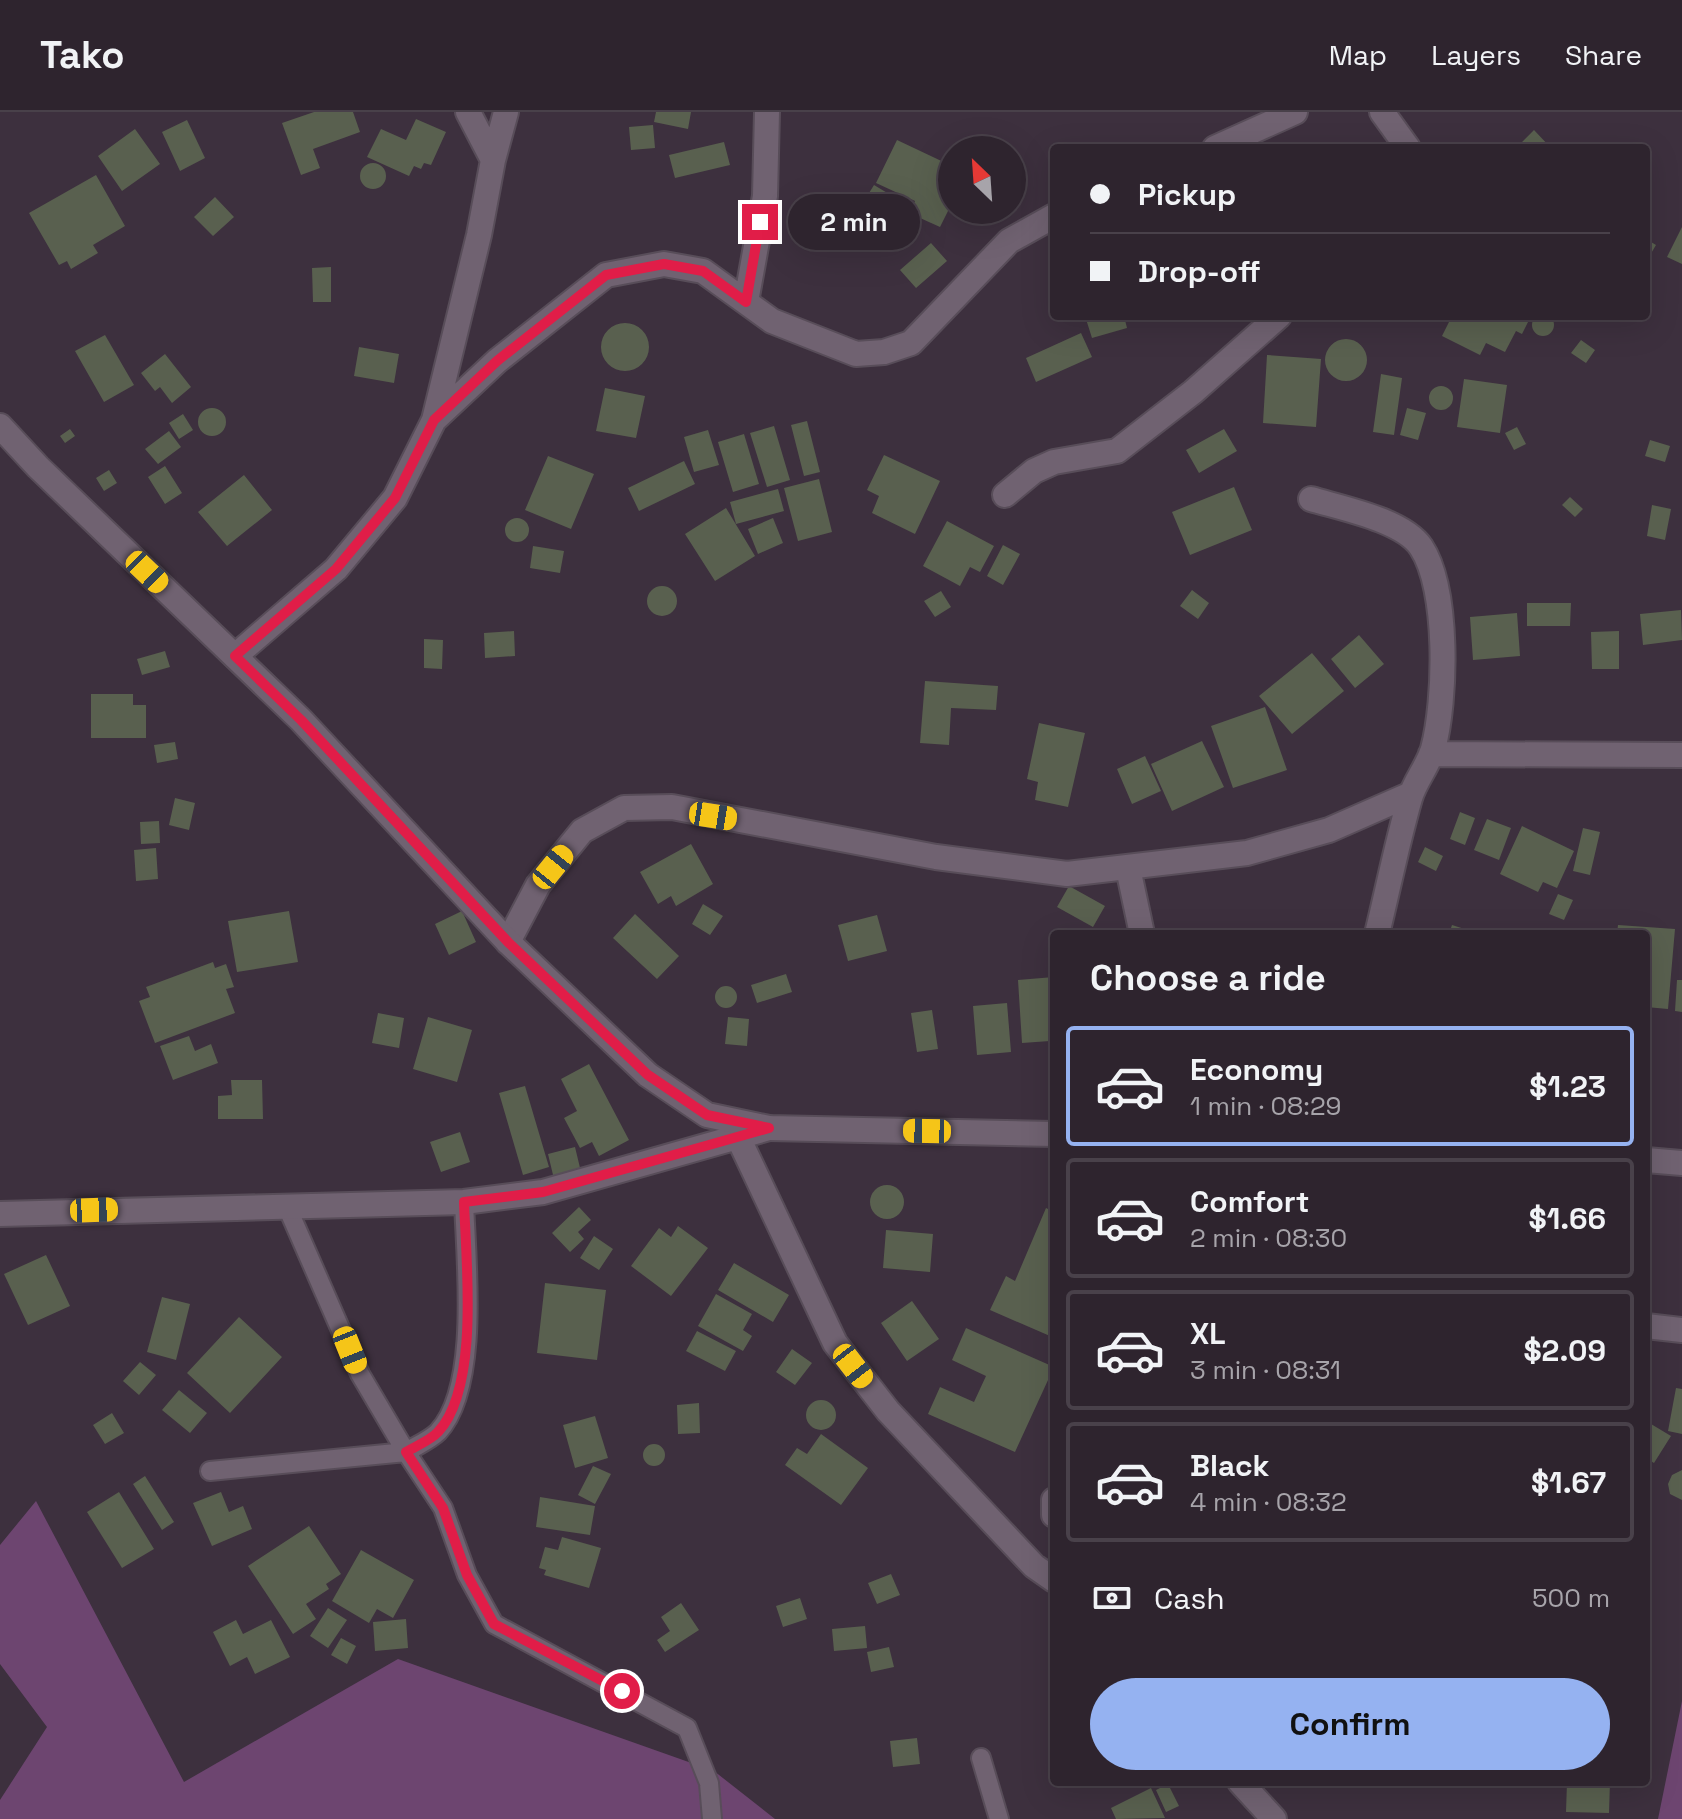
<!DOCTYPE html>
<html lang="en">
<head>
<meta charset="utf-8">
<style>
	:root { --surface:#2e242e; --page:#362c36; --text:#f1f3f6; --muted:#a7a4aa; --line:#49414a; --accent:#95b2f1 }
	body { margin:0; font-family:"Space Grotesk",sans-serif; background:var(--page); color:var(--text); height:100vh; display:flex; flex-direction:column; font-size:30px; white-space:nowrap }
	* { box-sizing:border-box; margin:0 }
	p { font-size:26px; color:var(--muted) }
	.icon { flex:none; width:44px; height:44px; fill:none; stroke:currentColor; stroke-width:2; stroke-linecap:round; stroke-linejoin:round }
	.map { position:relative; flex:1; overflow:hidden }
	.side { position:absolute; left:1050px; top:818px; width:600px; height:856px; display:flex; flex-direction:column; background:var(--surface); border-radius:8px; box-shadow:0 8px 32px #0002,0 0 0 2px var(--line) }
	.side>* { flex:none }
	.hud { position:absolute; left:1050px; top:32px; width:600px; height:176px; border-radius:8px; box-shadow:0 8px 32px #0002,0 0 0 2px var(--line); display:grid; align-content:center; height:176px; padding:0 40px; background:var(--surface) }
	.needle { width:52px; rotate:335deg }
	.controls { position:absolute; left:938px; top:24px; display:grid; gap:16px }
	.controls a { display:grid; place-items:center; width:88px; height:88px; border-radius:50%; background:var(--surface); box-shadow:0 8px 32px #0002,0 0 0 2px var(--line); font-size:40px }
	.end { position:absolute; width:36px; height:36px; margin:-18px; border:10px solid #e11d48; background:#fff; box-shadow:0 0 0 4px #fff }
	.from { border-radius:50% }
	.bubble { position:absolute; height:56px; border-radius:28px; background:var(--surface); box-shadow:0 8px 32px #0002,0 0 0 2px var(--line); font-size:26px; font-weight:700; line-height:56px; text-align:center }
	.car { position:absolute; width:24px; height:48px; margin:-24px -12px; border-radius:10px; box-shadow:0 0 6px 2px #0007; background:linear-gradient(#f5c518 24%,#345 0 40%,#f5c518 0 76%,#345 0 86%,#f5c518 0) }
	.hud b { display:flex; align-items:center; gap:28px; height:76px; font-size:30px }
	.hud b+b { border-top:2px solid var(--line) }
	.hud i { width:20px; height:20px; background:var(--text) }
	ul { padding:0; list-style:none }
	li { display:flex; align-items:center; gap:24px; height:120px; margin:0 16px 12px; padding:0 24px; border:4px solid var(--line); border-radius:8px }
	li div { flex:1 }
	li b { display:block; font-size:30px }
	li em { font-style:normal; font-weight:700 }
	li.active { border-color:var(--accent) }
	li>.icon { width:72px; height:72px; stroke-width:1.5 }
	h2 { padding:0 40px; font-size:36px; line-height:96px }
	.pay { display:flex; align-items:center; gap:20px; height:88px; padding:0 40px; font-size:30px }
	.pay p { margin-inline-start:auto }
	.primary-button { display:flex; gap:16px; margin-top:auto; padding:16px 40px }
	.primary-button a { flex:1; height:92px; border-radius:48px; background:var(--accent); color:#111; font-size:32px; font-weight:700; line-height:92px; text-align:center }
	header { display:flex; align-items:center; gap:48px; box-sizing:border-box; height:112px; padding:0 40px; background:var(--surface); border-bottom:2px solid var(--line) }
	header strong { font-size:38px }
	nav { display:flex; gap:44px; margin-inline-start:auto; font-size:28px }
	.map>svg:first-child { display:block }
</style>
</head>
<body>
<header>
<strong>Tako</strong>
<nav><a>Map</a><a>Layers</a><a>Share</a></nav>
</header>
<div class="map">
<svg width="1682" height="1707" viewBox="0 0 1682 1707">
	<rect width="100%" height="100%" fill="#3d303e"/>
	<path fill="#6d4570" d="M36,1389L184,1670L398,1547L714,1659L775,1707H0V1688L47,1615L0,1552V1433Z
		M1682,1589V1707H1658Z"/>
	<path fill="#59604f" d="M314,0H353L360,20L313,37L320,56L301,63L282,11Z
		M656,0H691L688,17L654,10Z
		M416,7L446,20L431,53L424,51L421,57L414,54L409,64L367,45L381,17L406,28Z
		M187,8L205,46L180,59L162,20Z
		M653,13L655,36L631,38L629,15Z
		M135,17L160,52L122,79L98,44Z
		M1534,18L1551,36H1516Z
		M897,28L952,54V91L940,115L909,101L915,89L876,71Z
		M724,30L730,53L675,66L669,43Z
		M360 64a13 13 0 1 1 26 0a13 13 0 1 1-26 0Z
		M96,63L125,114L93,133L98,141L71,157L67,149L59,153L29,101Z
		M874,73L899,88L878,122L853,107Z
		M215,85L234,105L213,124L194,105Z
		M1682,115V152L1667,145Z
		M1646,127L1656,133L1646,150Z
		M931,131L947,149L916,176L900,158Z
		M331,155V190H313L312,156Z
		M1532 213a11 11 0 1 1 22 0a11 11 0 1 1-22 0Z
		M1085,204H1124L1127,216L1092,226Z
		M1452,204H1531L1522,222L1516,219L1505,240L1486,231L1480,243L1442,224Z
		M601 235a24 24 0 1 1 48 0a24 24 0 1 1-48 0Z
		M1081,221L1092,245L1036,270L1026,246Z
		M105,223L134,273L104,290L75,239Z
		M1325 248a21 21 0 1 1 42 0a21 21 0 1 1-42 0Z
		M1581,228L1595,238L1586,251L1571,241Z
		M359,235L399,242L394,271L354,264Z
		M165,242L191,275L172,291L160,275L155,279L141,261Z
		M1267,243L1321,247L1316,315L1263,311Z
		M1381,262L1402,266L1394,323L1373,320Z
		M1464,267L1507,273L1500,321L1457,315Z
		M1429 286a12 12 0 1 1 24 0a12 12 0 1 1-24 0Z
		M605,276L645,284L636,326L596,319Z
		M1407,296L1426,301L1418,328L1400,323Z
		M198 310a14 14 0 1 1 28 0a14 14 0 1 1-28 0Z
		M183,302L193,318L179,327L169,311Z
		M807,309L820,360L804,364L791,313Z
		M774,314L790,368L767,375L750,321Z
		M1517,315L1526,332L1514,338L1505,321Z
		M70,317L75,324L65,331L60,324Z
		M1224,317L1237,339L1199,361L1186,338Z
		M708,318L719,353L694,360L684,325Z
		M169,319L181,335L158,352L145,337Z
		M744,322L759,372L733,380L718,330Z
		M1650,328L1670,334L1665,350L1645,344Z
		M884,343L940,369L915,422L872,401L879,384L867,378Z
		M548,344L594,362L571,417L525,398Z
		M684,349L695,372L639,399L628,376Z
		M165,354L182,381L165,392L148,365Z
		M109,358L117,371L104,379L96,366Z
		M244,363L272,398L227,434L198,400Z
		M819,367L832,420L798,429L784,376Z
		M1234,375L1252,418L1190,443L1172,400Z
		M778,377L784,399L736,412L730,390Z
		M1570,385L1583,397L1575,405L1562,393Z
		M1652,393L1671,397L1665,428L1647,424Z
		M726,396L755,444L715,469L685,422Z
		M505 418a12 12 0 1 1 24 0a12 12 0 1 1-24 0Z
		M773,406L783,431L758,442L748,417Z
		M947,409L994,434L980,460L970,455L960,474L923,454Z
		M1003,433L1020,442L1003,473L987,464Z
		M533,434L564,439L560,461L530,456Z
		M647 489a15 15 0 1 1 30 0a15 15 0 1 1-30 0Z
		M1192,478L1209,491L1198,507L1180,494Z
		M941,479L951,495L935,505L924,489Z
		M1527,491H1571L1570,514H1527Z
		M1681,498L1682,528L1643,533L1640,502Z
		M1517,501L1520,544L1473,548L1470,505Z
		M514,519L515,544L485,546L484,521Z
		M1619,519V557H1592L1591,520Z
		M1359,523L1384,552L1355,576L1331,547Z
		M424,527L443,528L442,557L424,556Z
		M165,539L170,555L142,563L137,547Z
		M1312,541L1344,579L1292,622L1259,584Z
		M925,569L998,574L996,598L951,596L949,633L920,631Z
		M91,582H133V593H146V626H91Z
		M1265,595L1287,658L1233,676L1211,614Z
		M1039,611L1085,621L1068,695L1035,688L1038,670L1027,667Z
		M1202,629L1224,675L1172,699L1151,652Z
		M175,630L178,647L157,651L154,633Z
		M1145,644L1161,679L1132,692L1117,657Z
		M175,686L195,691L189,718L169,713Z
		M1460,700L1475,706L1465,733L1450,727Z
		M1487,707L1511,716L1499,748L1474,738Z
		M159,709L160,731L141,732L140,710Z
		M1522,714L1574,739L1557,776L1543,770L1538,780L1500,762Z
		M1583,716L1600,720L1590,763L1573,759Z
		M691,732L713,772L676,794L671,784L658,792L640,760Z
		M1425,735L1443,744L1436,759L1418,750Z
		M156,736L158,767L136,769L134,738Z
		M1069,774L1105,794L1093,815L1057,795Z
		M1558,782L1573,788L1564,808L1549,802Z
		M703,792L723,804L710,823L692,812Z
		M289,799L298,850L237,860L228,809Z
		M462,799L476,830L449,843L435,812Z
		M635,802L679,844L657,867L613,826Z
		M877,803L887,839L848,849L838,813Z
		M1452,813L1477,821V822H1449Z
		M1618,813L1675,817L1668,897L1646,895V822H1617Z
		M213,850L215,856L226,852L234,875L226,877L235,901L155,931L139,889L150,885L146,875Z
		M786,862L792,880L757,891L751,873Z
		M1054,865V911H1049L1050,929L1022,931L1018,868Z
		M1677,868H1682V900L1675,899Z
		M715 885a11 11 0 1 1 22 0a11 11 0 1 1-22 0Z
		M1007,891L1011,940L977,943L973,894Z
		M932,898L938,937L917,940L911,901Z
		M378,901L404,906L399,936L372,931Z
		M428,905L472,918L457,970L413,957Z
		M728,905L749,907L747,934L725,932Z
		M189,924L195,939L211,932L218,951L173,968L160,934Z
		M589,952L629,1028L599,1044L592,1030L580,1036L564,1006L577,999L561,967Z
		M231,968H262L263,1007H218V984L232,983Z
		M525,974L549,1055L523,1063L499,981Z
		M460,1020L470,1050L441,1060L430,1030Z
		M575,1035L581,1060L554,1067L548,1042Z
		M870 1090a17 17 0 1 1 34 0a17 17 0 1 1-34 0Z
		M579,1095L591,1108L578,1120L584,1127L570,1140L552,1121Z
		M1046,1096L1054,1100V1215L1050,1224L990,1198L1006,1164L1015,1169Z
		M678,1114L708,1136L671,1184L631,1154L659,1116L671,1125Z
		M886,1118L933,1122L930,1160L883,1156Z
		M594,1124L613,1137L599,1158L580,1146Z
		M46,1143L70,1194L28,1213L4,1162Z
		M734,1151L789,1183L773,1210L718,1178Z
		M545,1171L606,1178L597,1248L537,1241Z
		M716,1182L752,1202L743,1218L752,1224L743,1239L698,1214Z
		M162,1185L190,1192L176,1248L147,1240Z
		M912,1189L939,1227L907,1249L881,1211Z
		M239,1205L282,1245L230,1301L187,1261Z
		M966,1216L1054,1255L1015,1340L928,1302L940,1275L974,1290L986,1264L952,1248Z
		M697,1219L736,1239L725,1259L686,1239Z
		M792,1237L812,1251L795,1273L776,1260Z
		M140,1250L156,1263L139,1283L123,1269Z
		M1676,1276L1682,1277V1322L1668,1319Z
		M179,1278L207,1301L190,1321L162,1298Z
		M806 1303a15 15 0 1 1 30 0a15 15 0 1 1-30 0Z
		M699,1291L700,1321L678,1322L677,1293Z
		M112,1301L124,1321L105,1332L93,1313Z
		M595,1304L608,1346L575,1356L563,1313Z
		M1651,1312L1671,1324L1654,1351L1646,1346V1320Z
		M821,1322L868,1356L841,1393L785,1353L797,1336L807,1342Z
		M643 1343a11 11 0 1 1 22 0a11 11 0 1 1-22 0Z
		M593,1354L611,1362L595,1392L578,1383Z
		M1682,1358V1388L1670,1382L1668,1372L1672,1363Z
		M145,1364L174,1410L162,1418L133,1372Z
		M119,1380L154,1437L122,1456L87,1400Z
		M221,1380L229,1400L243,1394L252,1417L212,1434L193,1391Z
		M540,1385L595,1394L590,1423L536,1415Z
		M309,1414L341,1462L326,1472L329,1477L306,1492L316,1507L293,1522L248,1454Z
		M562,1425L601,1436L589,1476L544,1463L546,1458L539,1456L545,1435L558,1438Z
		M361,1438L414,1468L393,1506L377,1497L369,1511L332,1489Z
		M891,1462L900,1483L877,1492L868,1471Z
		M800,1486L807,1507L783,1515L776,1494Z
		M681,1491L699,1518L665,1540L657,1528L670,1519L661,1505Z
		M328,1496L347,1508L328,1536L310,1524Z
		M406,1507L408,1536L375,1539L373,1510Z
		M236,1508L243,1522L271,1508L290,1545L255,1562L247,1545L230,1554L213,1520Z
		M865,1514L867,1536L834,1539L832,1517Z
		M341,1526L356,1534L347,1552L331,1543Z
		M889,1535L894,1555L871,1560L867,1540Z
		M917,1626L920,1652L893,1655L890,1629Z
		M1567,1670H1610L1609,1701L1566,1700Z
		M1168,1672L1179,1694L1166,1700L1156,1678Z
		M1151,1676L1165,1706L1116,1707L1111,1696Z"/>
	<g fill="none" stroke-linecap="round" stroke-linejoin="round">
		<g stroke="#584d59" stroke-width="22">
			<path id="lane" d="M288,1097L360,1262L406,1340C416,1334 430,1328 438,1320C480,1275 466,1149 464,1090
				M210,1359L406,1340L443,1396L467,1463L494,1512L687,1616L709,1671L712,1707
				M981,1646L999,1707"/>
		</g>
		<g stroke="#584d59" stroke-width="28">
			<path id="street" d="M1382,0L1408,36
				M1215,36L1295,0
				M493,48L506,0
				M746,190L765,84L767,0
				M434,308L497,249L606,163L664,152L703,159L772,209L856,242L884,240L911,231L1009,129L1054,104
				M1005,383L1034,359L1054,350L1117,339L1193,280L1279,204
				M1311,387C1341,396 1403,408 1421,435C1449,477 1446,589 1433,637C1428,654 1415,669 1410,686C1397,731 1388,777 1377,822
				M235,544L336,457L395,386L434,308L479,123L493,48L468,0
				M1431,642L1682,643
				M1128,756L1142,822
				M508,830L538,773L582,719L624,696L672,695L936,745L1067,762L1247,741L1329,718L1411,682
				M738,1025L835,1231L888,1299L1034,1454L1054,1468
				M0,1102L464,1090L543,1080L769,1016
				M1646,1214L1682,1218"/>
		</g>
		<g stroke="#584d59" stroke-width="28">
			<path id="secondary" d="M0,314L38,355L301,608L508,830L648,963L707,1003L769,1016L1054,1022
				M1646,1048L1682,1051
				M1054,1388V1403
				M1240,1670L1274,1707"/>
		</g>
		<use href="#lane" stroke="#706271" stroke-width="18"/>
		<use href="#street" stroke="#706271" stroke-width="24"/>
		<use href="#secondary" stroke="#706271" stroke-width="24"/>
	</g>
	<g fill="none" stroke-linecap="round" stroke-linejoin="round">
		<path stroke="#e11d48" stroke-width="10" d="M622,1579L494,1512L467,1463L443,1396L406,1340C416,1334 431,1328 438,1320C480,1275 466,1149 464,1090L543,1080L769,1016L707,1003L648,963L508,830L301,608L235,544L336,457L395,386L434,308L497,249L606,163L664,152L703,159L746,190L760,110"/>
	</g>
</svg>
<div class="controls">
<a><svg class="needle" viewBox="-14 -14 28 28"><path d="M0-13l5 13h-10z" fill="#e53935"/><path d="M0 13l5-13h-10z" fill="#a7a4aa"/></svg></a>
</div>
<i class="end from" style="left:622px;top:1579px"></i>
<i class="end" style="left:760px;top:110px"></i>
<div class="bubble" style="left:788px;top:82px;width:132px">2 min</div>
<i class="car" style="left:147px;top:460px;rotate:134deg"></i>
<i class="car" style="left:713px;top:704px;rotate:99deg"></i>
<i class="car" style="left:553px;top:755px;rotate:39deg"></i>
<i class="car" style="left:927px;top:1019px;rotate:271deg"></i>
<i class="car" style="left:94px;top:1098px;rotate:88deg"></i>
<i class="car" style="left:350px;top:1238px;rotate:158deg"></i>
<i class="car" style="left:853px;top:1254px;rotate:142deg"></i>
<div class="hud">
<b><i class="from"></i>Pickup</b>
<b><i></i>Drop-off</b>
</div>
<section class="side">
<h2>Choose a ride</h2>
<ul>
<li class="active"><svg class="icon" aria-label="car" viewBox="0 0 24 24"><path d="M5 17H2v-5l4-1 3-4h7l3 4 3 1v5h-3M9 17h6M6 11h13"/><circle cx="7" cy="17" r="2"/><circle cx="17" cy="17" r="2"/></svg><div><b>Economy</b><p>1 min · 08:29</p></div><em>$1.23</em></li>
<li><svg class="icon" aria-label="car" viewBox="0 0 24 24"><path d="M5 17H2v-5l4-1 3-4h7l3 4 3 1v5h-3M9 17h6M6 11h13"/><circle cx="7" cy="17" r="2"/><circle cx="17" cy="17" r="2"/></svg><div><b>Comfort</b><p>2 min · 08:30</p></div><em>$1.66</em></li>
<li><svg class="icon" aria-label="car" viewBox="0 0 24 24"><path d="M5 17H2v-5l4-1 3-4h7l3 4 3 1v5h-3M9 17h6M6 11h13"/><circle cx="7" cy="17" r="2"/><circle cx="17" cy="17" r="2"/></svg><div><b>XL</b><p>3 min · 08:31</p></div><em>$2.09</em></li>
<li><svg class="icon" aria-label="car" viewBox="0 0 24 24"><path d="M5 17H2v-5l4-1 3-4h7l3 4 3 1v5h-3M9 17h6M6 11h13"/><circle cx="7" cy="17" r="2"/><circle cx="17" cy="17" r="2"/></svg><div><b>Black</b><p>4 min · 08:32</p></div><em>$1.67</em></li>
</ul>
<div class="pay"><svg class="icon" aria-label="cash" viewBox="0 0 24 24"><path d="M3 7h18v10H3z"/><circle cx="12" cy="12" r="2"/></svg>Cash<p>500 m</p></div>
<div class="primary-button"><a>Confirm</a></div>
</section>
</div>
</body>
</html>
